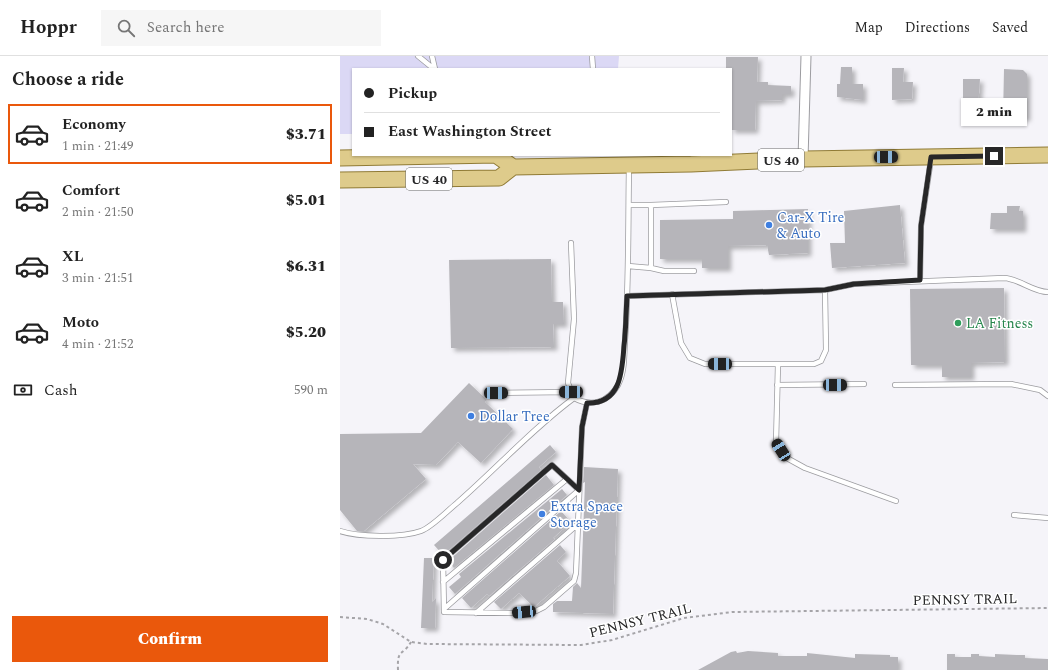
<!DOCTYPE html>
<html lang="en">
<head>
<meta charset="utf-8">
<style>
	:root { --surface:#fff; --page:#f6f6f6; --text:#222; --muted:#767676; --line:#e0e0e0; --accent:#ea580c }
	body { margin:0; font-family:Spectral,serif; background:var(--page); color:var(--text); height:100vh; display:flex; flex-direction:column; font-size:15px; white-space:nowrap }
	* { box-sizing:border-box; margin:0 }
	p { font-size:13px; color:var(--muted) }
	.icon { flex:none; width:22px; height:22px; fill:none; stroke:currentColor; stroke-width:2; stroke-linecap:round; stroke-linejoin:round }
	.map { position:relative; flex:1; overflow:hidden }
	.side { display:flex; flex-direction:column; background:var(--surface); width:340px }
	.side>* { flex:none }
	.top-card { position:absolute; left:12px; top:12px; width:380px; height:88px; border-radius:0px; box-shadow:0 1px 3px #0004; display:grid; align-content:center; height:88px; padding:0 12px; background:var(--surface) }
	.end { position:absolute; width:18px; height:18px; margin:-9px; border:5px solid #272728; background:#fff; box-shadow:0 0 0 2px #fff }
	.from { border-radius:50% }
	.bubble { position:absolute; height:28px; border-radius:0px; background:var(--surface); box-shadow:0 1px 3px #0004; font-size:13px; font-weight:800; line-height:28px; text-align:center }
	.car { position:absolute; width:12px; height:24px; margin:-12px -6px; border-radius:5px; box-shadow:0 0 3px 1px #0007; background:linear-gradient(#222 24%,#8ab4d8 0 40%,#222 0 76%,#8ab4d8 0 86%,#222 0) }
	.top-card b { display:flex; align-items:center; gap:14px; height:38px; font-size:15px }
	.top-card b+b { border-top:1px solid var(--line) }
	.top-card i { width:10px; height:10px; background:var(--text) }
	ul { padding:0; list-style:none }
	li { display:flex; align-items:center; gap:12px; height:60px; margin:0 8px 6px; padding:0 4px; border:2px solid transparent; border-radius:0px }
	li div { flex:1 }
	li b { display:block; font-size:15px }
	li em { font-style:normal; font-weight:800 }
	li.selected { border-color:var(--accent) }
	li>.icon { width:36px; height:36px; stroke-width:1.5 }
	h2 { padding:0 12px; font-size:18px; line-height:48px }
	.pay { display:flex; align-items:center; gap:10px; height:44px; padding:0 12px; font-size:15px }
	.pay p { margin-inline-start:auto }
	.primary-button { display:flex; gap:8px; margin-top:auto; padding:8px 12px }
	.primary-button a { flex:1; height:46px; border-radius:0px; background:var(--accent); color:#fff; font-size:16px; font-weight:800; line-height:46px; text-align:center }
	header { display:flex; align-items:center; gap:24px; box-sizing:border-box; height:56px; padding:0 20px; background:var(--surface); border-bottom:1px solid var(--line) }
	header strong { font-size:19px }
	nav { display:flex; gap:22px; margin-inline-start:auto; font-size:14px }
	.search { width:280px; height:36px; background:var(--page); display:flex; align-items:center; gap:10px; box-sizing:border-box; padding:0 14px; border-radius:0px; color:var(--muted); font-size:15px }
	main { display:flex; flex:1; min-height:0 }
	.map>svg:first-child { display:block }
</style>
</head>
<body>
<header>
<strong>Hoppr</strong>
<div class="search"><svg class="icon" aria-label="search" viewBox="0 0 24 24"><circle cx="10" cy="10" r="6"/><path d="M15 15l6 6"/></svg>Search here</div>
<nav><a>Map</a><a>Directions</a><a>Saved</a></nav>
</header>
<main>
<section class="side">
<h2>Choose a ride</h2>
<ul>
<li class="selected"><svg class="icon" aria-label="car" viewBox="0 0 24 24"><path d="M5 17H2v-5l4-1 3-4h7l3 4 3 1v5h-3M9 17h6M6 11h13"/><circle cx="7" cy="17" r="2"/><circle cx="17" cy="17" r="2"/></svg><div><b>Economy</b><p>1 min · 21:49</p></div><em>$3.71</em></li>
<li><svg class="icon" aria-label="car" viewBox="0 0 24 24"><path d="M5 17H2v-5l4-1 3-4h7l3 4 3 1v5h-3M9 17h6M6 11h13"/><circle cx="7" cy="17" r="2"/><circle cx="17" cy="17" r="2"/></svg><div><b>Comfort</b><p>2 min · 21:50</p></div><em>$5.01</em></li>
<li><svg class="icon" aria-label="car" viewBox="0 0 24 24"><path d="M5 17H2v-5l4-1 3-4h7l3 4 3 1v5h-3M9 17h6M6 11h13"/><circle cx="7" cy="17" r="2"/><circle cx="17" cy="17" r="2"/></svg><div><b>XL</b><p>3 min · 21:51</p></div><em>$6.31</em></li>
<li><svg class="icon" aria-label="car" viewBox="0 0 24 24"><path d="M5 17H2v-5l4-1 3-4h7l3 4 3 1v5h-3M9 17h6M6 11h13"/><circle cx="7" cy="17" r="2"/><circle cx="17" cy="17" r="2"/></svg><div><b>Moto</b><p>4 min · 21:52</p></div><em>$5.20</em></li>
</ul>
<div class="pay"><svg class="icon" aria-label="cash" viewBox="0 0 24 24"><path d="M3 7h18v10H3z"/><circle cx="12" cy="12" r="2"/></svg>Cash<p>590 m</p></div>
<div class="primary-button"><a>Confirm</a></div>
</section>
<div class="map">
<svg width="708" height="614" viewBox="0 0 708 614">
	<defs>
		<filter id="shadow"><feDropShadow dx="3.5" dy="3.5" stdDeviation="2" flood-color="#0004"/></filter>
	</defs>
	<rect width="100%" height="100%" fill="#f5f4f9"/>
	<path fill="#dbd8f5" d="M0,0H279L278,13H13V78H0Z"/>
	<path fill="#b6b5ba" filter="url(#shadow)" d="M386,1H418L417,26H428V29L451,30V38H442V44L416,45L415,74H391V13H386Z
		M501,11H512V28H523V44L497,41V28H500Z
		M552,12H564L563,26H573L572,43L552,44Z
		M664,13L683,14L687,18V62H663Z
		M623,23H640L638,52H629V45L623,44Z
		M560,149L565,207L492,212L490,187H505L504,155Z
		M667,150H680L679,155H683V173H650L651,157H667Z
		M468,153V197L429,199L427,189L388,190V212H362V203H320V164L393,163V155Z
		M211,203L212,246H223L224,268H213L214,291L111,292L109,204Z
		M664,232L665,306L631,307V321H602V309H571L570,233Z
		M129,327L147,344L145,346L173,373L141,407L118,386L96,409L73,408L86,423L24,475H17L0,454V378L81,377Z
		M210,389L216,396L199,411L201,414L103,499L94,489Z
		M244,411L278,413L273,558L213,556V548L217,545H232L233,531L237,527L241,532L245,426L243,427Z
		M206,419L214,429L114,512L108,505Z
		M222,433L227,439L115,538L109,531L121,521L119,518Z
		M221,455L231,466L213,482L215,483L149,540L147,538L131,552L122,542Z
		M220,489L226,496L217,505L230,520L194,551L179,537L161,553L154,546Z
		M84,502H94L92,546L96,542L95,572H81Z
		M396,595L397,597L408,595L438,597V600H467V597L515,602V598L550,599V601H558V614H358L391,596Z
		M607,598H615V601H631V598H639V600L655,601V598L677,599H685V602L708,603V614H607Z"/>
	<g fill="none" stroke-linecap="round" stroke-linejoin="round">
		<g stroke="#9c9ca0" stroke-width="6">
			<path id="service" d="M78,0L94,13
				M92,0L95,13
				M252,0L253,13
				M311,149L386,146
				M231,187L234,263L228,327L234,342C251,351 268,347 278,329C285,316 284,299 285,284C289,227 288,168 289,110
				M288,210L311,212V149H289
				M311,212L324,215H354
				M580,224L581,170L591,103
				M332,238L341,287L350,302L365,308H474L481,305L486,294L485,234
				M287,240L485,234L514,228L664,222C680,223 693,236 708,236
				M438,308L436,387L445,401L465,412L556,445
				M437,329L524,328
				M555,329L671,328L700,334L708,340
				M156,337L231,336
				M674,459L708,462
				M0,475C18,481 62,482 81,475C92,471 107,455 117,447C156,413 192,373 234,342
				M103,526L227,423
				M104,553L239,434L212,409L103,504L104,556L172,557L196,555L204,551L234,525L236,517L242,371L247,347
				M136,557L238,468"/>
		</g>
		<g stroke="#9c9ca0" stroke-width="11">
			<path id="minor" d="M463,103L466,0"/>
		</g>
		<g stroke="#907b36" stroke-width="17">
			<path id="primary" d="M0,102L156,99L173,111L351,108L463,103L708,99
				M0,124L159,122L173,111"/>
		</g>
		<path stroke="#a5a4a8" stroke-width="2" stroke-dasharray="3 3" stroke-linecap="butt" d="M0,561L27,563L43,568L71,586L87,588L241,589L272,584L344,562L392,556L708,552
			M58,614C57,592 62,601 71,586"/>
		<use href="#service" stroke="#fff" stroke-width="4.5"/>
		<use href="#minor" stroke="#fff" stroke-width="9"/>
		<use href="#primary" stroke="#decb8b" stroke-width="15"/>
	</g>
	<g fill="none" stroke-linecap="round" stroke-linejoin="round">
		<path stroke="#272728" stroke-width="5" d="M103,504L212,409L239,434L242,371L247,347C281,348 282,316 284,290C286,273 286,257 287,240L485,234L514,228L580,224L581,170L591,101L654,100"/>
	</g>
	<g fill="#3f7fe0" stroke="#fff" stroke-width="1.5">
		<circle cx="429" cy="169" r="4"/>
		<circle cx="131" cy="360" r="4"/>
		<circle cx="202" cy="458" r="4"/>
	</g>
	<circle fill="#2e9e5b" stroke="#fff" stroke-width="1.5" cx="618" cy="267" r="4"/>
	<g text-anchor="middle" stroke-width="3" stroke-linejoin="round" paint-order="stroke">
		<g fill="#fff" stroke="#686868" stroke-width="1">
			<rect x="418" y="93" width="46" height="22" rx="3"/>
			<rect x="66" y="112" width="46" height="22" rx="3"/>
		</g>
		<g font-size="13" font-weight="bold" fill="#272728">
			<text x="441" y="109">US 40</text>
			<text x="89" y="128">US 40</text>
		</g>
		<g font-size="14" fill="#366cbe" stroke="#fff" text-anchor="start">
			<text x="437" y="166">Car-X Tire<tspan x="437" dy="16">&amp; Auto</tspan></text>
			<text x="139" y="365">Dollar Tree</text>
			<text x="210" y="455">Extra Space<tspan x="210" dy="16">Storage</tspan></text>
		</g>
		<g font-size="14" fill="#27864d" stroke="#fff" text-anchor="start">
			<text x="626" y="272">LA Fitness</text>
		</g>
		<g font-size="14" fill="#272728" stroke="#fff">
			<text transform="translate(625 543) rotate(-1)" y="5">PENNSY TRAIL</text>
			<text transform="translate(300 564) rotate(-14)" y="5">PENNSY TRAIL</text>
		</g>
	</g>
</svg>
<i class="end from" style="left:103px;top:504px"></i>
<i class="end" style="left:654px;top:100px"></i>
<div class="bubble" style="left:621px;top:42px;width:66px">2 min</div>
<i class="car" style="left:546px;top:101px;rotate:90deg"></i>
<i class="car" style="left:380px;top:308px;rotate:270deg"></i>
<i class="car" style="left:495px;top:329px;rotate:90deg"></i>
<i class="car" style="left:231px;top:336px;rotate:270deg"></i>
<i class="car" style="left:156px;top:337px;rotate:90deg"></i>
<i class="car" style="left:441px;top:394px;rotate:328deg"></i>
<i class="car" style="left:184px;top:556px;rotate:265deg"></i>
<div class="top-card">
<b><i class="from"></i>Pickup</b>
<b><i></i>East Washington Street</b>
</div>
</div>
</main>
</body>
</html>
